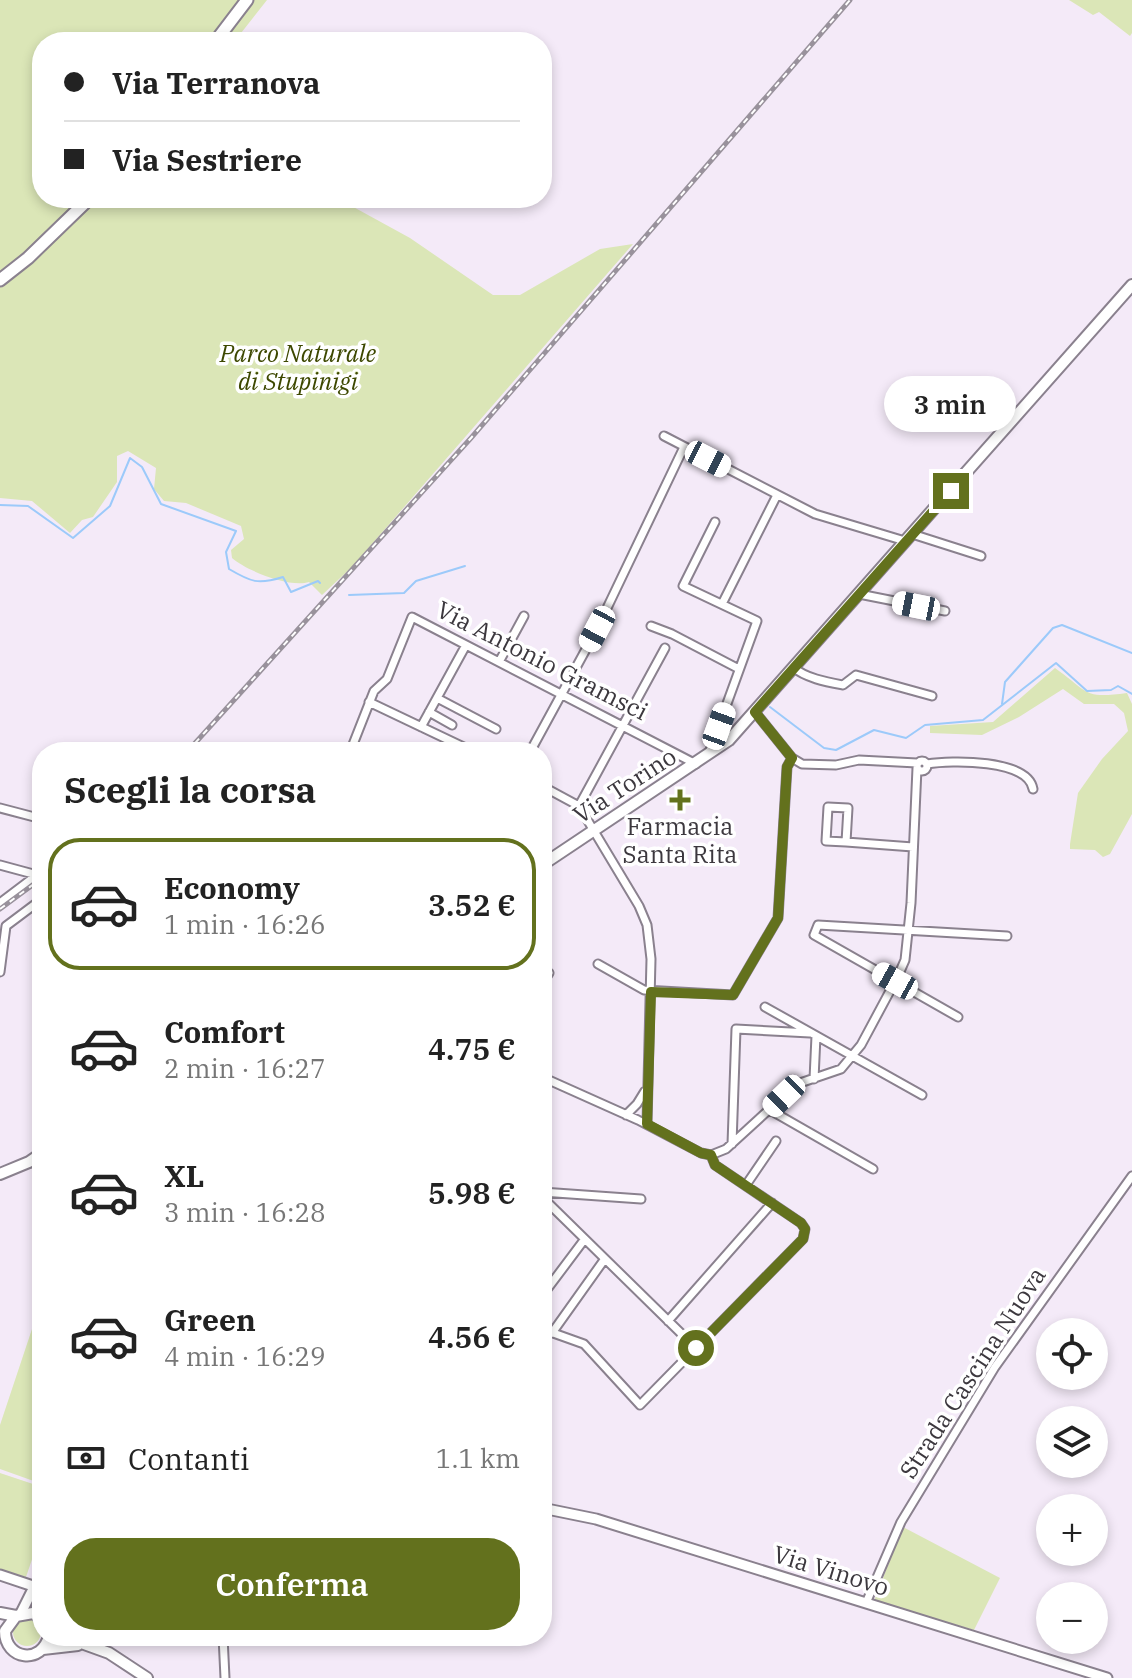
<!DOCTYPE html>
<html lang="it">
<head>
<meta charset="utf-8">
<style>
	:root { --surface:#fff; --page:#f6f6f6; --text:#222; --muted:#767676; --line:#e0e0e0; --accent:#63711d }
	body { margin:0; font-family:"IBM Plex Serif",serif; background:var(--page); color:var(--text); height:100vh; display:flex; flex-direction:column; font-size:30px; white-space:nowrap }
	* { box-sizing:border-box; margin:0 }
	p { font-size:26px; color:var(--muted) }
	.icon { flex:none; width:44px; height:44px; fill:none; stroke:currentColor; stroke-width:2; stroke-linecap:round; stroke-linejoin:round }
	.map { position:relative; flex:1; overflow:hidden }
	.drawer { position:absolute; left:32px; top:742px; width:520px; height:904px; display:flex; flex-direction:column; background:var(--surface); border-radius:32px; box-shadow:0 4px 12px #0003 }
	.drawer>* { flex:none }
	.hud { position:absolute; left:32px; top:32px; width:520px; height:176px; border-radius:32px; box-shadow:0 4px 12px #0003; display:grid; align-content:center; height:176px; padding:0 32px; background:var(--surface) }
	.tools { position:absolute; left:1036px; top:1318px; display:grid; gap:16px }
	.tools a { display:grid; place-items:center; width:72px; height:72px; border-radius:50%; background:var(--surface); box-shadow:0 4px 12px #0003; font-size:40px }
	.end { position:absolute; width:36px; height:36px; margin:-18px; border:10px solid #63711d; background:#fff; box-shadow:0 0 0 4px #fff }
	.from { border-radius:50% }
	.bubble { position:absolute; height:56px; border-radius:28px; background:var(--surface); box-shadow:0 4px 12px #0003; font-size:26px; font-weight:600; line-height:56px; text-align:center }
	.car { position:absolute; width:24px; height:48px; margin:-24px -12px; border-radius:10px; box-shadow:0 0 6px 2px #0007; background:linear-gradient(#fff 24%,#345 0 40%,#fff 0 76%,#345 0 86%,#fff 0) }
	.hud b { display:flex; align-items:center; gap:28px; height:76px; font-size:30px }
	.hud b+b { border-top:2px solid var(--line) }
	.hud i { width:20px; height:20px; background:var(--text) }
	ul { padding:0; list-style:none }
	li { display:flex; align-items:center; gap:24px; height:132px; margin:0 16px 12px; padding:0 16px; border:4px solid transparent; border-radius:32px }
	li div { flex:1 }
	li b { display:block; font-size:30px }
	li em { font-style:normal; font-weight:600 }
	li.current { border-color:var(--accent) }
	li>.icon { width:72px; height:72px; stroke-width:1.5 }
	h2 { padding:0 32px; font-size:36px; line-height:96px }
	.pay { display:flex; align-items:center; gap:20px; height:88px; padding:0 32px; font-size:30px }
	.pay p { margin-inline-start:auto }
	.action { display:flex; gap:16px; margin-top:auto; padding:16px 32px }
	.action a { flex:1; height:92px; border-radius:32px; background:var(--accent); color:#fff; font-size:32px; font-weight:600; line-height:92px; text-align:center }
	.map>svg:first-child { display:block }
</style>
</head>
<body>
<div class="map">
<svg width="1132" height="1678" viewBox="0 0 1132 1678">
	<rect width="100%" height="100%" fill="#f4eaf8"/>
	<path fill="#dbe6b7" d="M0,0H267L234,42H42V198H337L410,238L493,295H520L600,249L633,244L352,567L322,595L309,582C290,588 247,571 232,558L231,550L244,539L241,526L186,503L164,501L154,489L156,468L128,451L117,456V482L93,517L82,520L70,533L32,501L0,498Z
		M1069,0H1132V33L1130,36L1099,12L1093,15Z
		M1055,668C1089,692 1082,699 1127,693L1132,704V814L1110,854L1103,857L1095,850L1070,849V844L1078,793L1102,759L1128,731L1124,713L1114,704H1084L1063,689L1019,717L982,735L930,733V726L993,722Z
		M42,1299V1484L0,1469V1425Z
		M0,1473L42,1487V1530L26,1577L0,1569Z
		M903,1527L1000,1578L974,1630L874,1601Z
		M13 1632a14 14 0 1 1 28 0a14 14 0 1 1-28 0Z"/>
	<g fill="none" stroke-linecap="round" stroke-linejoin="round">
		<path stroke="#9ccafa" stroke-width="2" d="M0,505L28,506L73,538L110,506L130,458L142,467L161,504L236,531L226,552L229,569C251,582 258,585 283,577L291,592L318,581L320,583
			M349,595L404,593L416,581L465,566
			M1002,704L1005,682L1053,628L1062,625L1132,653
			M770,707L824,748L836,750L874,730L906,738L925,725L983,720L1056,663L1087,691L1111,690L1118,686L1132,694"/>
		<g stroke="#8a818e" stroke-width="11">
			<path id="minor" d="M664,436L815,514L905,541
				M912,534L981,556
				M859,594L945,611
				M722,604L777,495
				M651,626L672,634L739,669
				M499,662L524,616
				M793,667C805,678 827,682 843,685L856,675L932,696
				M437,698L496,729
				M369,702L474,752
				M429,712L452,725
				M755,712L792,758L802,764L836,765L859,760L917,763
				M421,727L466,645
				M350,752L374,691L387,679L412,617L696,764
				M530,752L597,629L684,447
				M709,753L757,621L683,586L715,522
				M917 766a5 5 0 1 1 10 0a5 5 0 1 1-10 0Z
				M927,764C951,760 1028,759 1033,789
				M542,786L579,806L639,906L647,925L651,959L647,1124
				M579,806L665,648
				M828,807L848,808L846,842L826,841Z
				M0,808L42,819
				M846,842L913,847
				M0,865L37,875
				M0,903L42,871
				M598,964L644,990L733,995L778,918L787,767L792,758
				M0,972L6,926L42,899
				M542,984L549,973
				M765,1007L922,1095
				M958,1017L814,935L818,925L1007,936
				M542,1077L638,1120L701,1153L711,1155L715,1165L801,1223L805,1229L803,1239L640,1405L584,1344L542,1329
				M814,1079L816,1036
				M770,1110L873,1169
				M626,1115L637,1104L645,1091
				M732,1144L736,1029L810,1033
				M711,1155L726,1149L797,1084L841,1069L861,1045L898,976L905,960L911,903L917,768
				M32,1160L42,1173
				M746,1185L776,1141
				M542,1192L641,1199
				M542,1197L696,1348
				M548,1288L584,1240
				M668,1321L772,1203
				M552,1333L604,1260
				M866,1603L901,1522L995,1367L1132,1176
				M223,1636L225,1678"/>
		</g>
		<g stroke="#8a818e" stroke-width="13">
			<path id="tertiary" d="M542,1508L596,1519L1107,1678
				M0,1575L42,1589
				M42,1590L38,1603L42,1618
				M21,1613L34,1587"/>
		</g>
		<g stroke="#8a818e" stroke-width="14">
			<path id="secondary" d="M542,865L729,740L1132,285
				M0,1174L29,1162L42,1153
				M0,1613L16,1616
				M42,1619L33,1613L16,1616L5,1631C5,1660 42,1665 49,1636
				M62,1636L109,1653L147,1678
				M43,1649L78,1645"/>
		</g>
		<g stroke="#8a818e" stroke-width="15">
			<path id="primary" d="M215,42L247,0
				M0,280L28,258L90,198"/>
		</g>
		<use href="#minor" stroke="#fff" stroke-width="7"/>
		<use href="#tertiary" stroke="#fff" stroke-width="9"/>
		<use href="#secondary" stroke="#fff" stroke-width="10"/>
		<use href="#primary" stroke="#fff" stroke-width="11"/>
		<g stroke="#99929c" stroke-width="5">
			<path id="rail" d="M187,752L471,438L850,0
				M0,909L42,878"/>
		</g>
		<use href="#rail" stroke="#fff" stroke-width="2" stroke-dasharray="6" stroke-linecap="butt"/>
	</g>
	<g fill="none" stroke-linecap="round" stroke-linejoin="round">
		<path stroke="#63711d" stroke-width="10" d="M696,1348L803,1239L805,1229L801,1223L715,1165L711,1155L701,1153L647,1124L651,992L733,995L778,918L787,767L792,758L755,712L951,491"/>
	</g>
	<path fill="#63711d" stroke="#fff" stroke-width="3" d="M676 788h8v8h8v8h-8v8h-8v-8h-8v-8h8z"/>
	<g text-anchor="middle" stroke-width="7" stroke-linejoin="round" paint-order="stroke">
		<g font-size="24" font-style="italic" fill="#3d4800" stroke="#fff">
			<text x="298" y="362">Parco Naturale<tspan x="298" dy="28">di Stupinigi</tspan></text>
		</g>
		<g font-size="24" fill="#3c383e" stroke="#fff">
			<text transform="translate(542 661) rotate(27)" y="8">Via Antonio Gramsci</text>
			<text transform="translate(625 786) rotate(-33)" y="8">Via Torino</text>
			<text transform="translate(973 1373) rotate(-57)" y="8">Strada Cascina Nuova</text>
			<text transform="translate(831 1571) rotate(17)" y="8">Via Vinovo</text>
		</g>
		<g font-size="24" fill="#3c383e" stroke="#fff">
			<text x="680" y="835">Farmacia<tspan x="680" dy="28">Santa Rita</tspan></text>
		</g>
	</g>
</svg>
<div class="tools">
<a><svg class="icon" aria-label="locate" viewBox="0 0 24 24"><circle cx="12" cy="12" r="6"/><path d="M12 2v4M12 18v4M2 12h4M18 12h4"/></svg></a>
<a><svg class="icon" aria-label="layers" viewBox="0 0 24 24"><path d="M12 4l9 5-9 5-9-5zM3 14l9 5 9-5"/></svg></a>
<a>+</a>
<a>−</a>
</div>
<i class="end from" style="left:696px;top:1348px"></i>
<i class="end" style="left:951px;top:491px"></i>
<div class="bubble" style="left:884px;top:376px;width:132px">3 min</div>
<i class="car" style="left:708px;top:459px;rotate:117deg"></i>
<i class="car" style="left:916px;top:606px;rotate:281deg"></i>
<i class="car" style="left:597px;top:629px;rotate:208deg"></i>
<i class="car" style="left:719px;top:726px;rotate:20deg"></i>
<i class="car" style="left:895px;top:981px;rotate:299deg"></i>
<i class="car" style="left:784px;top:1096px;rotate:226deg"></i>
<div class="hud">
<b><i class="from"></i>Via Terranova</b>
<b><i></i>Via Sestriere</b>
</div>
<section class="drawer">
<h2>Scegli la corsa</h2>
<ul>
<li class="current"><svg class="icon" aria-label="car" viewBox="0 0 24 24"><path d="M5 17H2v-5l4-1 3-4h7l3 4 3 1v5h-3M9 17h6M6 11h13"/><circle cx="7" cy="17" r="2"/><circle cx="17" cy="17" r="2"/></svg><div><b>Economy</b><p>1 min · 16:26</p></div><em>3.52 €</em></li>
<li><svg class="icon" aria-label="car" viewBox="0 0 24 24"><path d="M5 17H2v-5l4-1 3-4h7l3 4 3 1v5h-3M9 17h6M6 11h13"/><circle cx="7" cy="17" r="2"/><circle cx="17" cy="17" r="2"/></svg><div><b>Comfort</b><p>2 min · 16:27</p></div><em>4.75 €</em></li>
<li><svg class="icon" aria-label="car" viewBox="0 0 24 24"><path d="M5 17H2v-5l4-1 3-4h7l3 4 3 1v5h-3M9 17h6M6 11h13"/><circle cx="7" cy="17" r="2"/><circle cx="17" cy="17" r="2"/></svg><div><b>XL</b><p>3 min · 16:28</p></div><em>5.98 €</em></li>
<li><svg class="icon" aria-label="car" viewBox="0 0 24 24"><path d="M5 17H2v-5l4-1 3-4h7l3 4 3 1v5h-3M9 17h6M6 11h13"/><circle cx="7" cy="17" r="2"/><circle cx="17" cy="17" r="2"/></svg><div><b>Green</b><p>4 min · 16:29</p></div><em>4.56 €</em></li>
</ul>
<div class="pay"><svg class="icon" aria-label="cash" viewBox="0 0 24 24"><path d="M3 7h18v10H3z"/><circle cx="12" cy="12" r="2"/></svg>Contanti<p>1.1 km</p></div>
<div class="action"><a>Conferma</a></div>
</section>
</div>
</body>
</html>
